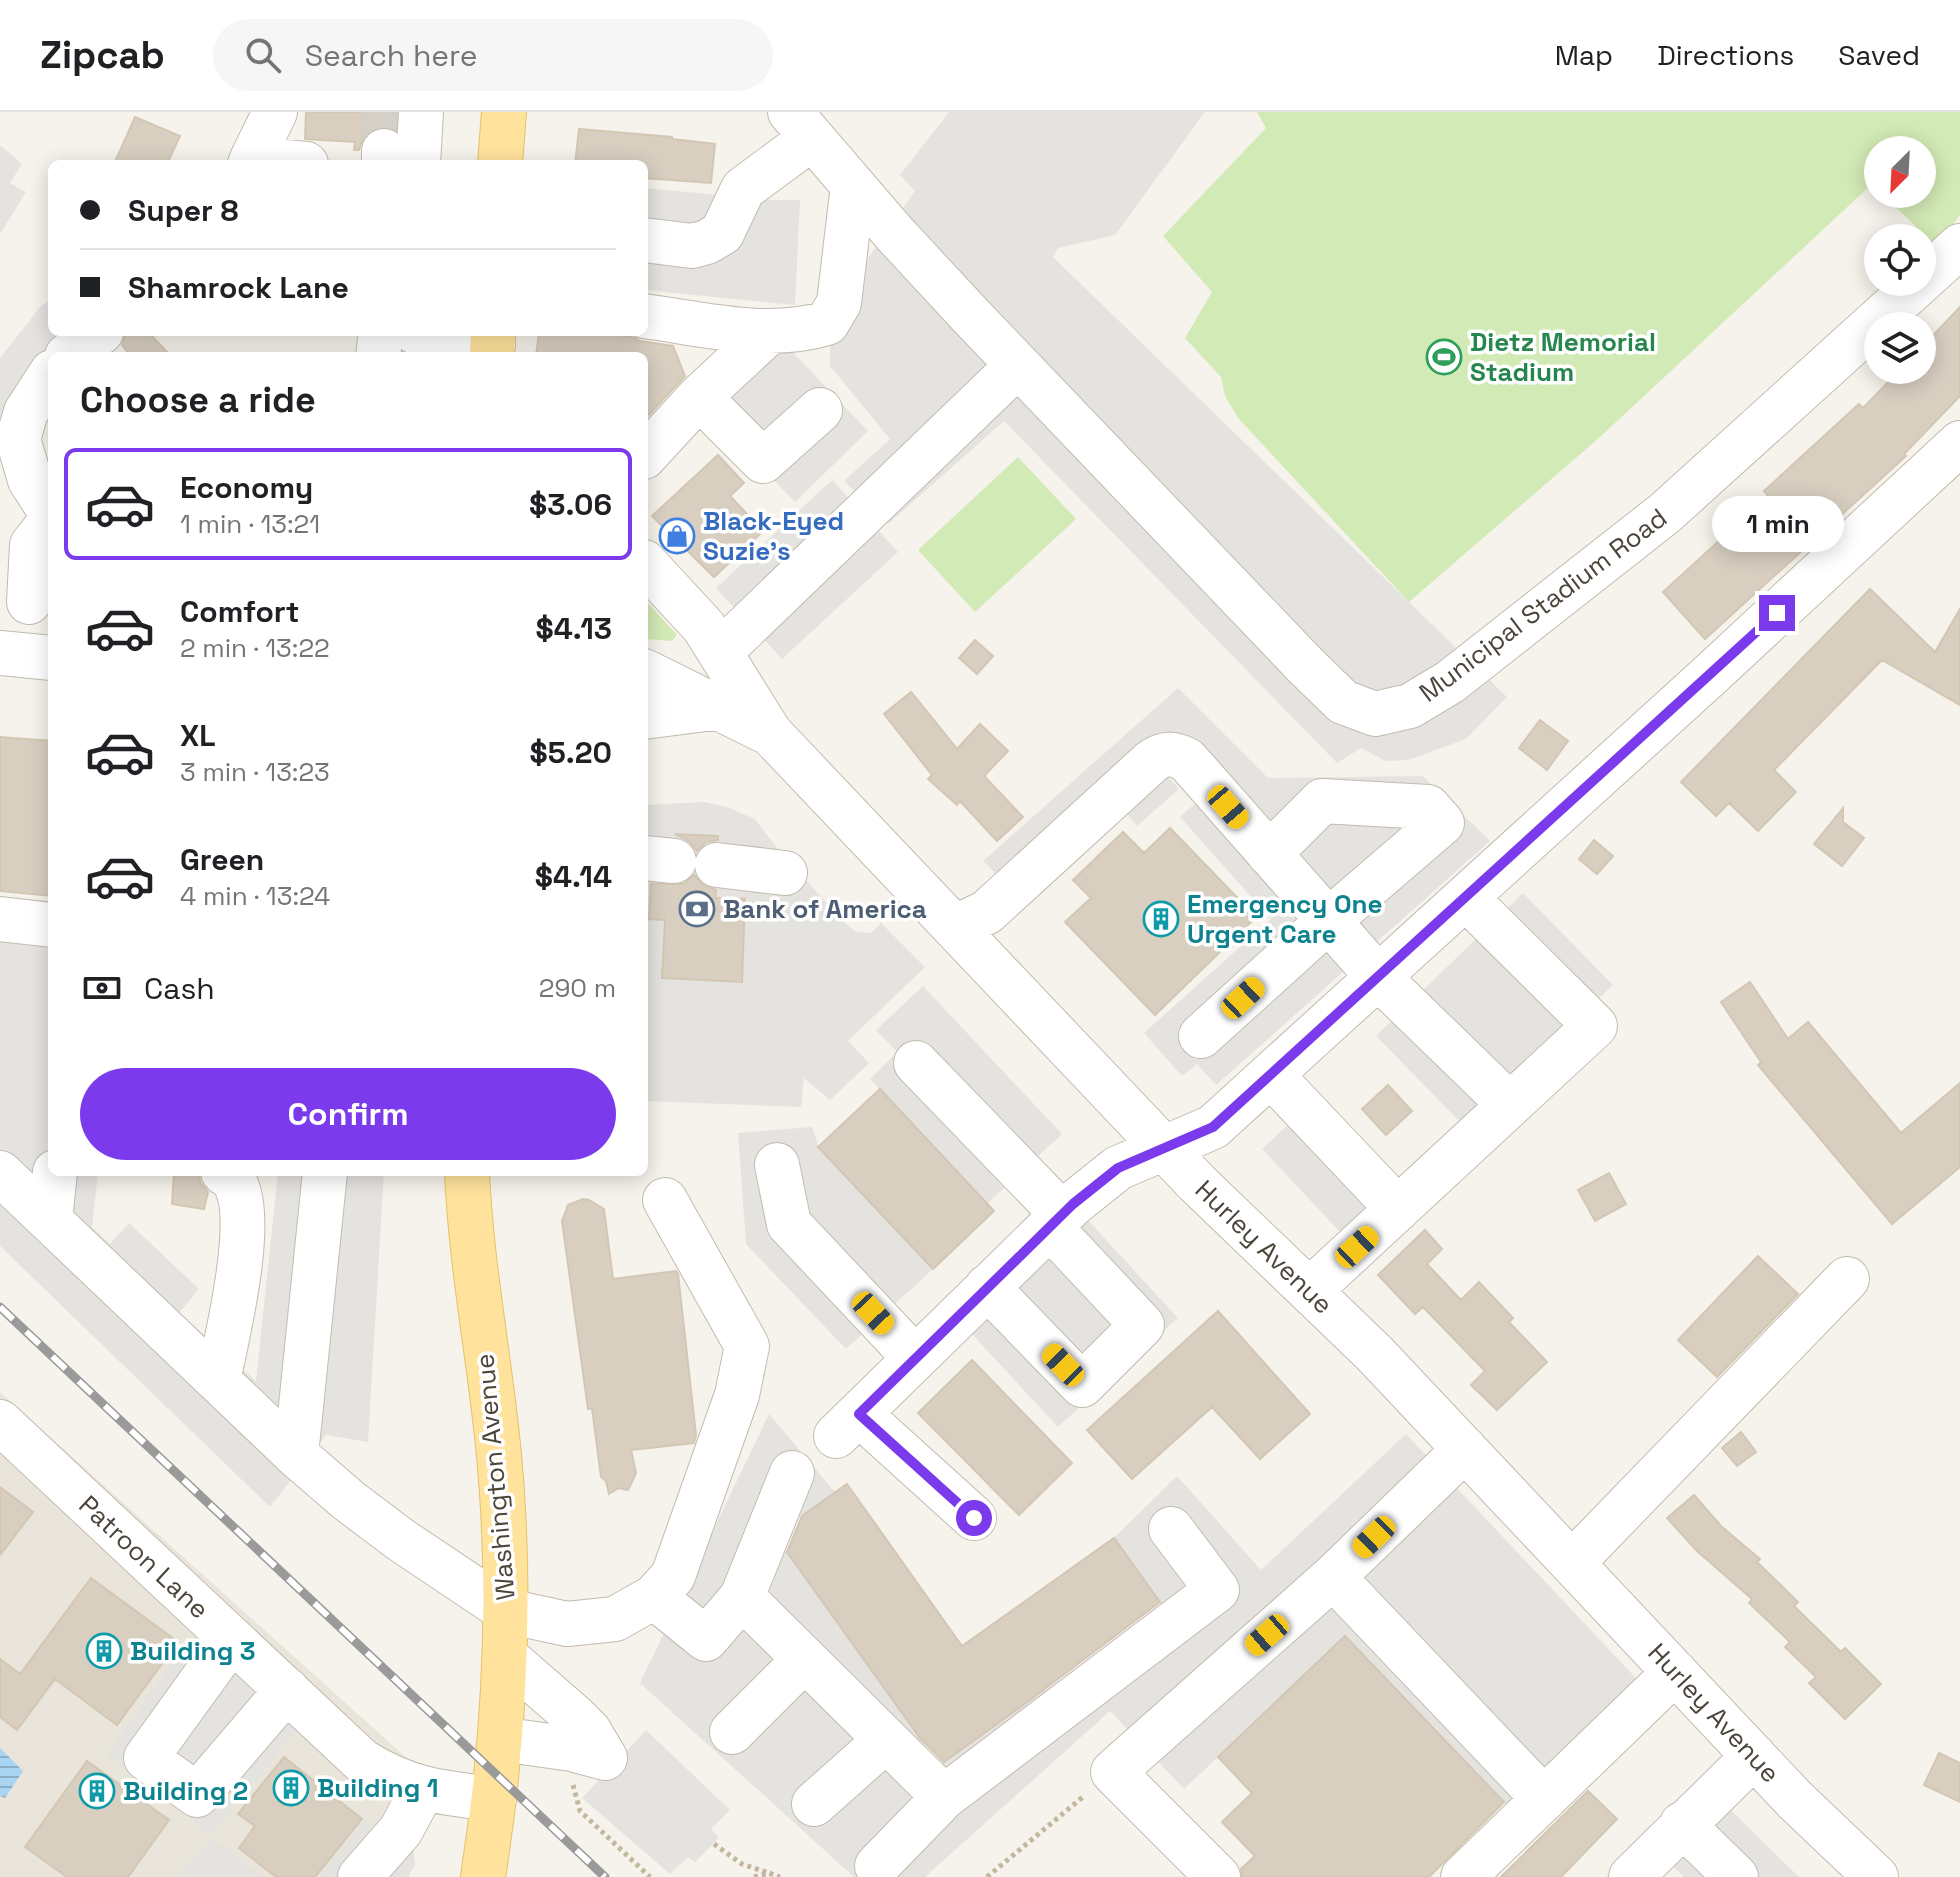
<!DOCTYPE html>
<html lang="en">
<head>
<meta charset="utf-8">
<style>
	:root { --surface:#fff; --page:#f6f6f6; --text:#202124; --muted:#757577; --line:#e0e0e0; --accent:#7c3aed }
	body { margin:0; font-family:"Space Grotesk",sans-serif; background:var(--page); color:var(--text); height:100vh; display:flex; flex-direction:column; font-size:30px; white-space:nowrap }
	* { box-sizing:border-box; margin:0 }
	p { font-size:26px; color:var(--muted) }
	.icon { flex:none; width:44px; height:44px; fill:none; stroke:currentColor; stroke-width:2; stroke-linecap:round; stroke-linejoin:round }
	.map { position:relative; flex:1; overflow:hidden }
	.details { position:absolute; left:48px; top:240px; width:600px; height:824px; display:flex; flex-direction:column; background:var(--surface); border-radius:12px; box-shadow:0 4px 20px #0003 }
	.details>* { flex:none }
	.guide { position:absolute; left:48px; top:48px; width:600px; height:176px; border-radius:12px; box-shadow:0 4px 20px #0003; display:grid; align-content:center; height:176px; padding:0 32px; background:var(--surface) }
	.needle { width:52px; rotate:204deg }
	.fabs { position:absolute; left:1864px; top:24px; display:grid; gap:16px }
	.fabs a { display:grid; place-items:center; width:72px; height:72px; border-radius:50%; background:var(--surface); box-shadow:0 4px 20px #0003; font-size:40px }
	.end { position:absolute; width:36px; height:36px; margin:-18px; border:10px solid #7c3aed; background:#fff; box-shadow:0 0 0 4px #fff }
	.from { border-radius:50% }
	.bubble { position:absolute; height:56px; border-radius:28px; background:var(--surface); box-shadow:0 4px 20px #0003; font-size:26px; font-weight:700; line-height:56px; text-align:center }
	.car { position:absolute; width:24px; height:48px; margin:-24px -12px; border-radius:10px; box-shadow:0 0 6px 2px #0007; background:linear-gradient(#f5c518 24%,#345 0 40%,#f5c518 0 76%,#345 0 86%,#f5c518 0) }
	.guide b { display:flex; align-items:center; gap:28px; height:76px; font-size:30px }
	.guide b+b { border-top:2px solid var(--line) }
	.guide i { width:20px; height:20px; background:var(--text) }
	ul { padding:0; list-style:none }
	li { display:flex; align-items:center; gap:24px; height:112px; margin:0 16px 12px; padding:0 16px; border:4px solid transparent; border-radius:12px }
	li div { flex:1 }
	li b { display:block; font-size:30px }
	li em { font-style:normal; font-weight:700 }
	li.selected { border-color:var(--accent) }
	li>.icon { width:72px; height:72px; stroke-width:1.5 }
	h2 { padding:0 32px; font-size:36px; line-height:96px }
	.pay { display:flex; align-items:center; gap:20px; height:88px; padding:0 32px; font-size:30px }
	.pay p { margin-inline-start:auto }
	.cta { display:flex; gap:16px; margin-top:auto; padding:16px 32px }
	.cta a { flex:1; height:92px; border-radius:48px; background:var(--accent); color:#fff; font-size:32px; font-weight:700; line-height:92px; text-align:center }
	header { display:flex; align-items:center; gap:48px; box-sizing:border-box; height:112px; padding:0 40px; background:var(--surface); border-bottom:2px solid var(--line) }
	header strong { font-size:38px }
	nav { display:flex; gap:44px; margin-inline-start:auto; font-size:28px }
	.search { width:560px; height:72px; background:var(--page); display:flex; align-items:center; gap:20px; box-sizing:border-box; padding:0 28px; border-radius:44px; color:var(--muted); font-size:30px }
	.map>svg:first-child { display:block }
</style>
</head>
<body>
<header>
<strong>Zipcab</strong>
<div class="search"><svg class="icon" aria-label="search" viewBox="0 0 24 24"><circle cx="10" cy="10" r="6"/><path d="M15 15l6 6"/></svg>Search here</div>
<nav><a>Map</a><a>Directions</a><a>Saved</a></nav>
</header>
<div class="map">
<svg width="1960" height="1765" viewBox="0 0 1960 1765">
	<defs>
		<pattern id="water-rules" width="6" height="5" patternUnits="userSpaceOnUse" patternTransform="scale(2)"><rect width="6" height="5" fill="#a9d4f2"/><path d="M0 2.5h6" fill="none" stroke="#8caec5"/></pattern>
	</defs>
	<rect width="100%" height="100%" fill="#f6f3ec"/>
	<path fill="#eae5da" d="M0,1280L410,1649L409,1765H0Z"/>
	<path fill="#d2eab5" d="M1257,0H1960V103L1937,135L1882,82H1922V38H1878V79L1871,73L1600,325L1409,490L1238,306L1225,284L1221,265L1185,226L1212,180L1163,124L1266,16Z
		M1018,345L1076,407L975,500L918,438Z
		M644,487L677,523L672,529L644,527Z"/>
	<path fill="#e5e3e0" d="M949,0H1205L1115,123L1058,136L1053,145L1507,585L1466,627L1408,648L1386,649L1361,636L1337,651L1004,309L888,412L844,369L890,327L830,254V226L860,189L867,148L915,79L900,63Z
		M0,33L22,52L10,71L26,80L0,122Z
		M644,76L772,88H800L795,193L644,178Z
		M50,188L52,189V220H71L0,331V246L41,194Z
		M786,233L868,319L795,390L712,305Z
		M832,368L898,440L782,547L716,476Z
		M1178,576L1268,666L1423,664L1490,729L1216,973L1197,952L1182,964L1144,921L1271,807L1180,705L1203,684L1161,657L1179,677L1137,714L1123,698L1026,792L983,749Z
		M704,690L727,695L755,707L781,741L847,813L857,820L871,821L881,811L925,855L848,929L869,951L830,988L804,966L801,995L644,989V693Z
		M1523,781L1613,873L1466,1016L1376,924Z
		M0,784L52,789V1060H98L92,1115L110,1132L129,1111L199,1177L179,1201L256,1269L278,1060H384L368,1330L326,1323L270,1395L0,1134Z
		M923,874L1062,1022L987,1092L870,967L897,940L876,918Z
		M1291,1010L1370,1094L1341,1121L1262,1037Z
		M812,1015L819,1035L933,1157L846,1237L746,1132L738,1021Z
		M1073,1092L1178,1206L1058,1315L956,1205Z
		M769,1302L835,1380L775,1423L939,1653L1163,1495L1114,1426L1177,1364L1261,1458L1406,1322L1663,1595L1531,1719L1345,1525L1184,1677L1110,1599L925,1765H854L640,1571Z
		M191,1525L299,1616L211,1722L106,1643Z
		M646,1618L730,1698L711,1717L719,1726L695,1750L688,1745L670,1762L582,1686Z
		M1701,1669L1799,1765H1684L1669,1751L1655,1765H1606Z
		M365,1708L413,1731L415,1754L407,1765H318Z
		M211,1726L264,1765H178Z"/>
	<path fill="url(#water-rules)" d="M0,1636L23,1659L5,1686L0,1684Z"/>
	<path fill="#d8cfc1" stroke="#d3c7b4" stroke-width="2" d="M306,0H396L395,17L383,14L372,17L363,26L359,38H354L355,30L305,27Z
		M135,5L180,24L167,52H114Z
		M579,17L672,25V27L715,32L711,71L644,66V52H575Z
		M1960,195V284L1904,342L1906,344L1705,527L1663,480L1768,384L1764,379L1859,292L1863,296L1900,258H1922V235Z
		M126,220H148L171,244H131L122,233Z
		M539,220H588L629,224L640,229L673,234L685,264L644,308V244H536Z
		M718,343L744,371L730,384L763,419L714,465L652,404Z
		M1870,477L1935,540L1960,497V593L1882,548L1774,658L1796,680L1758,719L1729,691L1716,704L1681,670Z
		M975,528L993,544L977,562L959,546Z
		M911,580L957,637L980,612L1008,639L984,664L1023,705L997,729L960,689L957,693L928,667L932,663L884,602Z
		M1540,608L1568,629L1547,658L1519,636Z
		M0,625L52,629V784L0,779Z
		M1843,696V710L1864,726L1842,754L1814,732Z
		M1170,716L1256,805L1155,903L1065,810L1091,786L1073,768L1123,720L1144,741Z
		M675,722L718,724V728L706,730L697,739L689,729Z
		M1594,728L1613,744L1597,762L1579,747Z
		M694,763L703,773L716,778L715,786L745,787L742,870L662,866L665,808L649,807L651,772H684Z
		M1750,870L1788,927L1808,910L1901,1021L1960,971V1055L1892,1112L1758,953L1761,950L1721,890Z
		M1388,973L1412,999L1386,1023L1362,997Z
		M880,977L994,1099L933,1157L818,1035Z
		M174,1060H199L200,1070L208,1080L204,1097L172,1092Z
		M1609,1061L1626,1092L1595,1109L1578,1078Z
		M583,1087L589,1088L604,1097L613,1167L676,1159L678,1162L696,1323L694,1331L631,1338L636,1361L632,1370L628,1378L619,1376L609,1382L606,1369L601,1365L592,1296L588,1297L562,1109L568,1093Z
		M1425,1118L1442,1137L1427,1152L1461,1188L1479,1170L1513,1206L1509,1210L1547,1250L1497,1298L1471,1273L1485,1259L1423,1195L1415,1202L1378,1163Z
		M1758,1144L1798,1182L1717,1265L1678,1228Z
		M1218,1199L1310,1302L1260,1347L1212,1295L1132,1367L1087,1318Z
		M972,1248L1072,1351L1019,1403L918,1301Z
		M1741,1320L1756,1340L1737,1354L1722,1336Z
		M847,1372L962,1534L1114,1426L1160,1490L1026,1591L944,1650L920,1626L787,1440L802,1404Z
		M0,1375L33,1400L0,1443Z
		M1694,1383L1721,1414L1760,1447L1757,1450L1798,1490L1794,1494L1841,1540L1845,1536L1881,1572L1845,1607L1809,1571L1816,1565L1785,1535L1790,1530L1749,1491L1752,1487L1697,1439L1667,1406Z
		M91,1466L178,1530L117,1613L55,1567L17,1618L0,1605V1547L20,1562Z
		M1345,1524L1504,1690L1429,1765H1242L1241,1757L1255,1744L1222,1710L1252,1681L1218,1645Z
		M1939,1641L1960,1651V1690L1924,1673Z
		M284,1645L362,1707L315,1765H276L239,1736L255,1714L238,1702Z
		M87,1649L169,1708L128,1765H67L25,1735Z
		M1588,1679L1617,1707L1561,1765H1501Z"/>
	<g fill="none" stroke-linecap="round" stroke-linejoin="round">
		<path stroke="#d4d0c8" stroke-width="44" stroke-dasharray="44 22" stroke-linecap="butt" d="M384,39L386,0"/>
		<g stroke="#c2bbae" stroke-width="46">
			<path id="minor" d="M790,0L894,121L970,203L1305,553L1343,590L1375,602L1410,594L1450,570L1665,401L1960,134
				M252,47L275,0
				M250,52L252,47L306,52
				M384,52V39
				M418,52L421,0
				M644,128L692,134L707,130L722,121L743,77L812,26
				M644,204C704,212 768,229 827,211L839,191L853,73
				M415,220L493,232
				M67,244L101,220
				M378,244L381,220
				M52,260L26,300L18,327L30,368L52,402
				M699,285L763,349L820,298
				M644,345L699,285L769,220
				M644,450L704,515L770,621L1197,1071L1374,1241L1795,1688L1876,1765
				M29,490L32,433L52,408
				M720,540L1018,253
				M0,541L52,546
				M644,559L767,620
				M644,605L721,595
				M644,746L674,749
				M717,753L785,761
				M0,807L52,813
				M956,815L987,800L1151,650C1164,640 1173,641 1187,648L1378,865L1510,993
				M1201,924L1328,809L1442,711L1428,695L1322,689L1269,742
				M916,951L1062,1102
				M1271,963L1398,1097
				M777,1053L789,1112L915,1246
				M0,1061L296,1343L348,1388L401,1428L507,1499L567,1512L615,1507L654,1485L673,1464L737,1283L747,1234L665,1088
				M50,1107L55,1060
				M987,1175L1082,1273L1142,1213L1049,1114
				M1310,1178L1595,914L1466,786
				M218,1269C227,1225 255,1112 236,1073C234,1067 228,1064 223,1060
				M859,1302L974,1406
				M0,1310L362,1649C408,1678 442,1681 494,1687
				M836,1324L1073,1092L1118,1056L1213,1015L1709,564L1960,331
				M296,1343L325,1060
				M1572,1451L1847,1167
				M1333,1465L1544,1687
				M654,1485L706,1527L742,1485L944,1685L1217,1478L1171,1417
				M742,1485L792,1361
				M232,1527L146,1646L197,1683L287,1578
				M505,1544L574,1604L589,1619L605,1646
				M732,1620L805,1547
				M500,1627L572,1637L605,1646
				M814,1692L886,1628
				M1682,1712L1736,1765
				M877,1754L944,1685
				M360,1765L401,1718L423,1677
				M1218,1765L1113,1660L1333,1465L1465,1337
				M1463,1765L1675,1560
				M1631,1765L1754,1644"/>
		</g>
		<g stroke="#e6c16a" stroke-width="46">
			<path id="major" d="M500,52L504,0
				M492,244L493,220
				M467,1060C471,1155 490,1248 499,1343C512,1484 505,1625 483,1765"/>
		</g>
		<path stroke="#c4b79f" stroke-width="5" stroke-dasharray="4 4" stroke-linecap="butt" d="M573,1673L580,1699L650,1765
			M714,1732L742,1752L769,1761
			M754,1765L769,1761L780,1765
			M987,1765L1084,1684"/>
		<use href="#minor" stroke="#fff" stroke-width="44"/>
		<use href="#major" stroke="#ffe39c" stroke-width="44"/>
		<g stroke="#9a9a9a" stroke-width="9">
			<path id="rail" d="M0,1195L605,1765"/>
		</g>
		<use href="#rail" stroke="#fff" stroke-width="6" stroke-dasharray="18" stroke-linecap="butt"/>
	</g>
	<g fill="none" stroke-linecap="round" stroke-linejoin="round">
		<path stroke="#7c3aed" stroke-width="10" d="M974,1406L859,1302L1073,1092L1118,1056L1213,1015L1777,501"/>
	</g>
	<defs>
		<g id="stadium-ring" transform="scale(1.8)"><circle r="9.5" fill="#fff" stroke="#2e9e5b" stroke-width="1.5"/><path d="M0-5a6.5 5 0 1 0 0 10a6.5 5 0 1 0 0-10ZM-3.5-1.8h7v3.6h-7Z" fill="#2e9e5b"/></g>
		<g id="shop-ring" transform="scale(1.8)"><circle r="9.5" fill="#fff" stroke="#3f7fe0" stroke-width="1.5"/><path d="M-5-2.5h2.3a2.7 3.5 0 0 1 5.4 0H5L5.5 6h-11ZM-1.5-2.5h3a1.5 2.3 0 0 0-3 0Z" fill="#3f7fe0"/></g>
		<g id="bank-ring" transform="scale(1.8)"><circle r="9.5" fill="#fff" stroke="#5c6f8a" stroke-width="1.5"/><path d="M-6-4H6V4H-6ZM0-2.3a2.3 2.3 0 1 0 0 4.6a2.3 2.3 0 1 0 0-4.6Z" fill="#5c6f8a"/></g>
		<g id="building-ring" transform="scale(1.8)"><circle r="9.5" fill="#fff" stroke="#0f9aa8" stroke-width="1.5"/><path d="M-4-6H4V6H1V3H-1V6H-4ZM-2.5-4.3h1.7v1.8h-1.7ZM.8-4.3h1.7v1.8H.8ZM-2.5-1h1.7V.8h-1.7ZM.8-1h1.7V.8H.8Z" fill="#0f9aa8"/></g>
	</defs>
	<g fill-rule="evenodd">
		<use href="#stadium-ring" x="1444" y="245"/>
		<use href="#shop-ring" x="677" y="424"/>
		<use href="#bank-ring" x="697" y="797"/>
		<use href="#building-ring" x="1161" y="807"/>
		<use href="#building-ring" x="104" y="1539"/>
		<use href="#building-ring" x="291" y="1676"/>
		<use href="#building-ring" x="97" y="1679"/>
	</g>
	<g text-anchor="middle" stroke-width="7" stroke-linejoin="round" paint-order="stroke">
		<g font-size="26" font-weight="bold" fill="#27864d" stroke="#fff" text-anchor="start">
			<text x="1470" y="239">Dietz Memorial<tspan x="1470" dy="30">Stadium</tspan></text>
		</g>
		<g font-size="26" font-weight="bold" fill="#366cbe" stroke="#fff" text-anchor="start">
			<text x="703" y="418">Black-Eyed<tspan x="703" dy="30">Suzie's</tspan></text>
		</g>
		<g font-size="26" fill="#4b4439" stroke="#fff">
			<text transform="translate(1543 493) rotate(-37)" y="9">Municipal Stadium Road</text>
			<text transform="translate(1264 1135) rotate(44)" y="9">Hurley Avenue</text>
			<text transform="translate(495 1365) rotate(-95)" y="9">Washington Avenue</text>
			<text transform="translate(144 1445) rotate(43)" y="9">Patroon Lane</text>
			<text transform="translate(1714 1601) rotate(47)" y="9">Hurley Avenue</text>
		</g>
		<g font-size="26" font-weight="bold" fill="#0d838f" stroke="#fff" text-anchor="start">
			<text x="1187" y="801">Emergency One<tspan x="1187" dy="30">Urgent Care</tspan></text>
			<text x="130" y="1548">Building 3</text>
			<text x="317" y="1685">Building 1</text>
			<text x="123" y="1688">Building 2</text>
		</g>
		<g font-size="26" font-weight="bold" fill="#4e5e75" stroke="#fff" text-anchor="start">
			<text x="723" y="806">Bank of America</text>
		</g>
	</g>
</svg>
<div class="fabs">
<a><svg class="needle" viewBox="-14 -14 28 28"><path d="M0-13l5 13h-10z" fill="#e53935"/><path d="M0 13l5-13h-10z" fill="#757577"/></svg></a>
<a><svg class="icon" aria-label="locate" viewBox="0 0 24 24"><circle cx="12" cy="12" r="6"/><path d="M12 2v4M12 18v4M2 12h4M18 12h4"/></svg></a>
<a><svg class="icon" aria-label="layers" viewBox="0 0 24 24"><path d="M12 4l9 5-9 5-9-5zM3 14l9 5 9-5"/></svg></a>
</div>
<i class="end from" style="left:974px;top:1406px"></i>
<i class="end" style="left:1777px;top:501px"></i>
<div class="bubble" style="left:1712px;top:384px;width:132px">1 min</div>
<i class="car" style="left:1228px;top:695px;rotate:139deg"></i>
<i class="car" style="left:1243px;top:886px;rotate:47deg"></i>
<i class="car" style="left:1357px;top:1135px;rotate:47deg"></i>
<i class="car" style="left:873px;top:1201px;rotate:137deg"></i>
<i class="car" style="left:1063px;top:1253px;rotate:316deg"></i>
<i class="car" style="left:1374px;top:1425px;rotate:226deg"></i>
<i class="car" style="left:1267px;top:1523px;rotate:229deg"></i>
<div class="guide">
<b><i class="from"></i>Super 8</b>
<b><i></i>Shamrock Lane</b>
</div>
<section class="details">
<h2>Choose a ride</h2>
<ul>
<li class="selected"><svg class="icon" aria-label="car" viewBox="0 0 24 24"><path d="M5 17H2v-5l4-1 3-4h7l3 4 3 1v5h-3M9 17h6M6 11h13"/><circle cx="7" cy="17" r="2"/><circle cx="17" cy="17" r="2"/></svg><div><b>Economy</b><p>1 min · 13:21</p></div><em>$3.06</em></li>
<li><svg class="icon" aria-label="car" viewBox="0 0 24 24"><path d="M5 17H2v-5l4-1 3-4h7l3 4 3 1v5h-3M9 17h6M6 11h13"/><circle cx="7" cy="17" r="2"/><circle cx="17" cy="17" r="2"/></svg><div><b>Comfort</b><p>2 min · 13:22</p></div><em>$4.13</em></li>
<li><svg class="icon" aria-label="car" viewBox="0 0 24 24"><path d="M5 17H2v-5l4-1 3-4h7l3 4 3 1v5h-3M9 17h6M6 11h13"/><circle cx="7" cy="17" r="2"/><circle cx="17" cy="17" r="2"/></svg><div><b>XL</b><p>3 min · 13:23</p></div><em>$5.20</em></li>
<li><svg class="icon" aria-label="car" viewBox="0 0 24 24"><path d="M5 17H2v-5l4-1 3-4h7l3 4 3 1v5h-3M9 17h6M6 11h13"/><circle cx="7" cy="17" r="2"/><circle cx="17" cy="17" r="2"/></svg><div><b>Green</b><p>4 min · 13:24</p></div><em>$4.14</em></li>
</ul>
<div class="pay"><svg class="icon" aria-label="cash" viewBox="0 0 24 24"><path d="M3 7h18v10H3z"/><circle cx="12" cy="12" r="2"/></svg>Cash<p>290 m</p></div>
<div class="cta"><a>Confirm</a></div>
</section>
</div>
</body>
</html>
